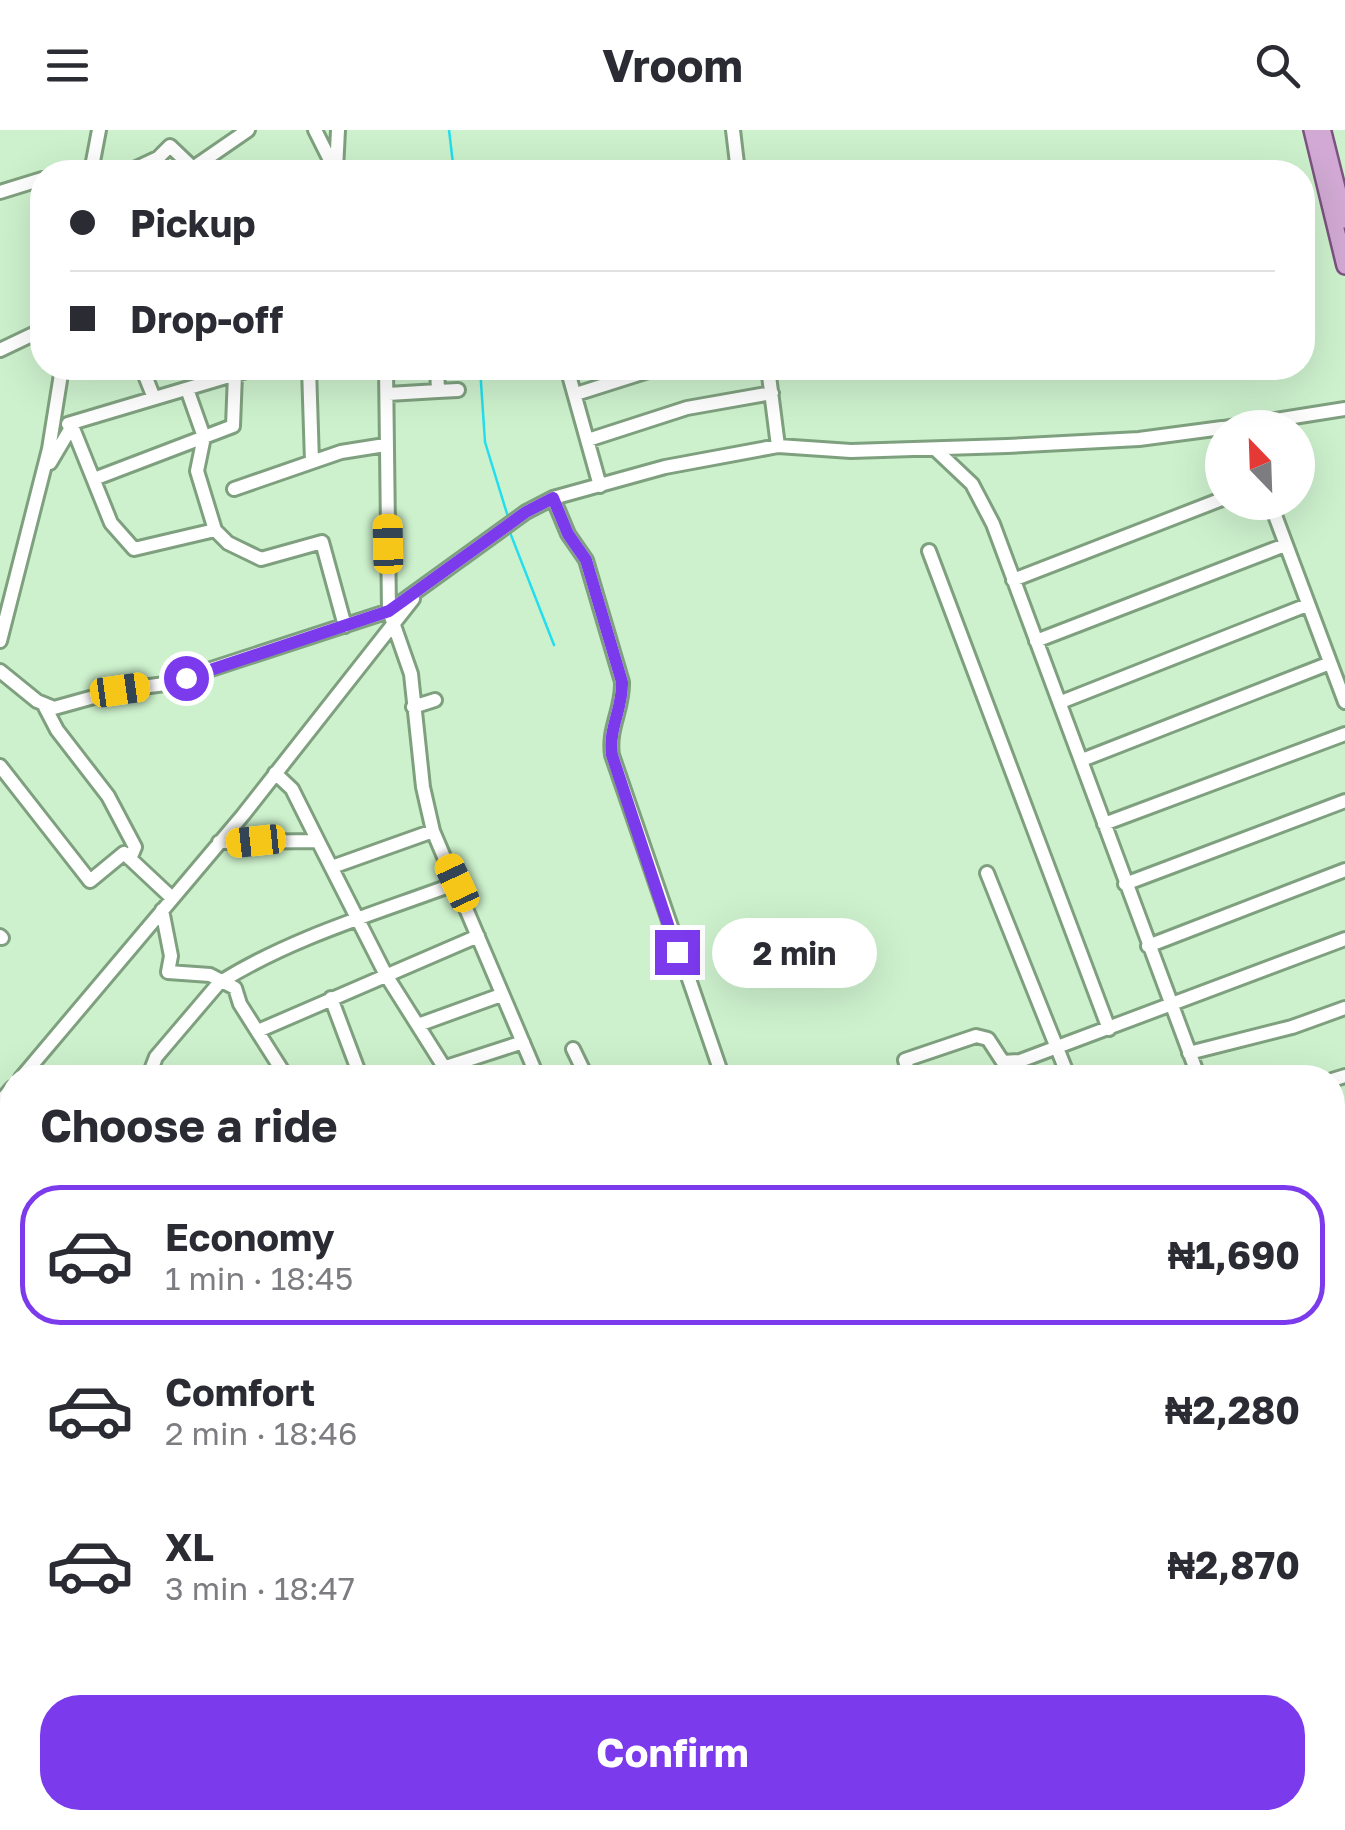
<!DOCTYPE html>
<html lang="en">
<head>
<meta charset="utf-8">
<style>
	:root { --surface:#fff; --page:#f7f7f7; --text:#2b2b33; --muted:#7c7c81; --line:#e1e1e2; --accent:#7c3aed }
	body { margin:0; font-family:"Golos Text",sans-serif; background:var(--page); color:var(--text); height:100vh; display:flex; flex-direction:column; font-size:38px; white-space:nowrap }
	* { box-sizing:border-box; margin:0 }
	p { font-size:32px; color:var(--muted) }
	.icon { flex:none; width:55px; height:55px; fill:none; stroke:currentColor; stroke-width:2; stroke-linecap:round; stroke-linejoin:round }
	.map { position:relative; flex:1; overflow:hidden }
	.details { position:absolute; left:0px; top:935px; width:1345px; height:765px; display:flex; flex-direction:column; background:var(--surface); border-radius:40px 40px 0 0; box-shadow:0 10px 40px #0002 }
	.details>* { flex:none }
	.hud { position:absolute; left:30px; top:30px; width:1285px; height:220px; border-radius:40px; box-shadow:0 10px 40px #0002; display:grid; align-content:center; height:220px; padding:0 40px; background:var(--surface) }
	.needle { width:65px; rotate:337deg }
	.controls { position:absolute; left:1205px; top:280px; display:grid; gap:20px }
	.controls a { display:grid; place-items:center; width:110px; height:110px; border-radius:50%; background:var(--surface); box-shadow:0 10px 40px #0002; font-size:50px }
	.end { position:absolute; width:45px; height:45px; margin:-22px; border:12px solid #7c3aed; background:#fff; box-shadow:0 0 0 5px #fff }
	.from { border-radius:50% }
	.bubble { position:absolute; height:70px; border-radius:35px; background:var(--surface); box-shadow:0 10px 40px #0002; font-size:32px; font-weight:700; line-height:70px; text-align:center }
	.car { position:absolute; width:30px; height:60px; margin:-30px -15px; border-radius:12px; box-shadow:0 0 8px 2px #0007; background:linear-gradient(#f5c518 24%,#345 0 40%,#f5c518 0 76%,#345 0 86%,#f5c518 0) }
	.hud b { display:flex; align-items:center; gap:35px; height:95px; font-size:38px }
	.hud b+b { border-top:2px solid var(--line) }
	.hud i { width:25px; height:25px; background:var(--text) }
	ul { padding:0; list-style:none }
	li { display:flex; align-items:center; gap:30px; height:140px; margin:0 20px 15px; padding:0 20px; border:5px solid transparent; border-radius:40px }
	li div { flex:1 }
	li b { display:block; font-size:38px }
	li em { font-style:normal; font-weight:700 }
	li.on { border-color:var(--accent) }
	li>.icon { width:90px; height:90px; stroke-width:1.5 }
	h2 { padding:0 40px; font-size:45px; line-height:120px }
	.button { display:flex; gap:20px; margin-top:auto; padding:20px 40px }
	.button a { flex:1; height:115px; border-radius:40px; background:var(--accent); color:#fff; font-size:40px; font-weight:700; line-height:115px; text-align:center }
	header { display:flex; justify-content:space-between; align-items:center; height:130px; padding:0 40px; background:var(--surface); font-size:45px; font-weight:700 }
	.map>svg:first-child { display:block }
</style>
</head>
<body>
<header><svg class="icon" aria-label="menu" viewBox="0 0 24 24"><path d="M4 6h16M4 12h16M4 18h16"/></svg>Vroom<svg class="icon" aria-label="search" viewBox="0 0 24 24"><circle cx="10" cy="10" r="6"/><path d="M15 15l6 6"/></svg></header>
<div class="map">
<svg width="1345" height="1700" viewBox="0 0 1345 1700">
	<rect width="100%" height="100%" fill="#cdf1cd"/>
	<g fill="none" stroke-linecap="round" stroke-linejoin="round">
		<path stroke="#23deee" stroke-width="2.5" d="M449,0L454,42
			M480,238L485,312L508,387
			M509,400L554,515"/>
		<g stroke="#7fa07f" stroke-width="18">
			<path id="minor" d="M315,0L336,42
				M733,0L738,42
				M336,40L338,0
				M63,42L92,39
				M91,42L99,0
				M128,42L158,28L170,16L193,38L248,0
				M0,62L42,49
				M0,220L42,200
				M142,238L154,268
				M309,238L312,332
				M386,238L389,481L411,544L423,657L433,701L538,948
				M567,238L600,356
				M768,238L778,316
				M187,259L204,307L197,341L215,400
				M438,261L458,260
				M388,264L438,261L437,238
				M576,264L658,238
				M68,294L256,238
				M72,296L111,393L134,419L215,400L228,413L261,429L322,412L345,496
				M1224,298L1345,279
				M588,310L687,278L772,263
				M935,319L972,354L993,394L1199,948
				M50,333L72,296
				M94,349L233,296L235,244
				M234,359L341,322L385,315
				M553,368L568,404L586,430L622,552C623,579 608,598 612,625L723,948
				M1270,372L1345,572
				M929,421L1109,899
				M1013,450L1222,369
				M0,511L49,319L62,238
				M1036,511L1285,415
				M0,541L37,571L54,578L119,560L165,554L389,481L526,382L553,368L665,337L778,316L851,321L1007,316L1139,309L1222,298
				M1061,572L1307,475
				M45,577L57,600L108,666L135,717L130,729
				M413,577L435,570
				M1082,630L1330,533
				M0,636L90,751L124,723L172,768
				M275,643L292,659L318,711
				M1104,694L1345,604
				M219,712L318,711L386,845L451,948
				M332,737L433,701
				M987,743L1069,948
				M1125,754L1345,671
				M162,780L171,826L168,842L210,845L235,858L240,874L287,948
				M0,806L2,808
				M1148,816L1345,740
				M331,868L361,948
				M418,895L501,865
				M258,901L478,806
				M573,919L587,948
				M1189,923L1292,897L1345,878
				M446,937L523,912
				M21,948L243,685L413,469
				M148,948L156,927L219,853C292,807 377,783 457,753
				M910,948L905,930L976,906L988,909L1003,932L1020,931L1345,809
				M1332,950L1345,946
				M0,972L12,958
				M0,1010L12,1024
				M1332,1021L1345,1016
				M1332,1088L1345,1083
				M0,1148L12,1163
				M1332,1158L1345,1153
				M1332,1229L1345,1224
				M0,1287L12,1302
				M1332,1295L1345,1290
				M1332,1322L1345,1352
				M0,1344L12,1335
				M1332,1388L1345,1383
				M0,1451L12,1442
				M1332,1549L1345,1539
				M0,1639L12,1618
				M0,1664L12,1673
				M32,1688L49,1700
				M303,1688L322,1700
				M525,1688L526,1700
				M798,1688L800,1700
				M1173,1688L1177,1700
				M1270,1688L1273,1700
				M54,1700L64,1688
				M219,1700L231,1688
				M1317,1700L1330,1688"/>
		</g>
		<g stroke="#7a537e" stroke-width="20">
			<path id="major" d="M1312,0L1345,136
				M1323,2L1345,90
				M1332,1475L1345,1473
				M0,1587L12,1588
				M0,1597L12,1599"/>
		</g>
		<use href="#minor" stroke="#fff" stroke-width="12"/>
		<use href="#major" stroke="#d1a9d4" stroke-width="15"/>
	</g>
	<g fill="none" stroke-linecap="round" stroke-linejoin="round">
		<path stroke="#7c3aed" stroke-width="12" d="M186,548L389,481L526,382L553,368L568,404L586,430L622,552C623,579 608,598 612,625L677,822"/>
	</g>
</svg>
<div class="controls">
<a><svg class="needle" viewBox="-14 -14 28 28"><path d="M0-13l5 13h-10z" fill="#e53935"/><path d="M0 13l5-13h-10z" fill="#7c7c81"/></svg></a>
</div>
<i class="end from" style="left:186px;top:548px"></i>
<i class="end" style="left:677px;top:822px"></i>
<div class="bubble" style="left:712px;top:788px;width:165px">2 min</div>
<i class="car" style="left:388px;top:414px;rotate:359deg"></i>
<i class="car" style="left:120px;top:560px;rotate:82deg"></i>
<i class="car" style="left:256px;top:711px;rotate:264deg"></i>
<i class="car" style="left:457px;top:753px;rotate:335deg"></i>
<div class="hud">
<b><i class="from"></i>Pickup</b>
<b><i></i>Drop-off</b>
</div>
<section class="details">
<h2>Choose a ride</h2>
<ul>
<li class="on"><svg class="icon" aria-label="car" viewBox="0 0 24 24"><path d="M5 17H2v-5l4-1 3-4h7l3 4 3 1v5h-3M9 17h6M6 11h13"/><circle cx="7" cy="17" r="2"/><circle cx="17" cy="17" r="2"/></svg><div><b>Economy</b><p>1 min · 18:45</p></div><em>₦1,690</em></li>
<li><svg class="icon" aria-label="car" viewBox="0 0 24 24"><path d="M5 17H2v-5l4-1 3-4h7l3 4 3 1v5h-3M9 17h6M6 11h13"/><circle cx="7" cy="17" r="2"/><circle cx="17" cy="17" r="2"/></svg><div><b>Comfort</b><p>2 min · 18:46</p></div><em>₦2,280</em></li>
<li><svg class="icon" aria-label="car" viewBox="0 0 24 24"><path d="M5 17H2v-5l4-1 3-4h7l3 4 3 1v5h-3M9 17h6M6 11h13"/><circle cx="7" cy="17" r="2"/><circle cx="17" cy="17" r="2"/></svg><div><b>XL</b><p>3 min · 18:47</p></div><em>₦2,870</em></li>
</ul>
<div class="button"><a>Confirm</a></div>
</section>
</div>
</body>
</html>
